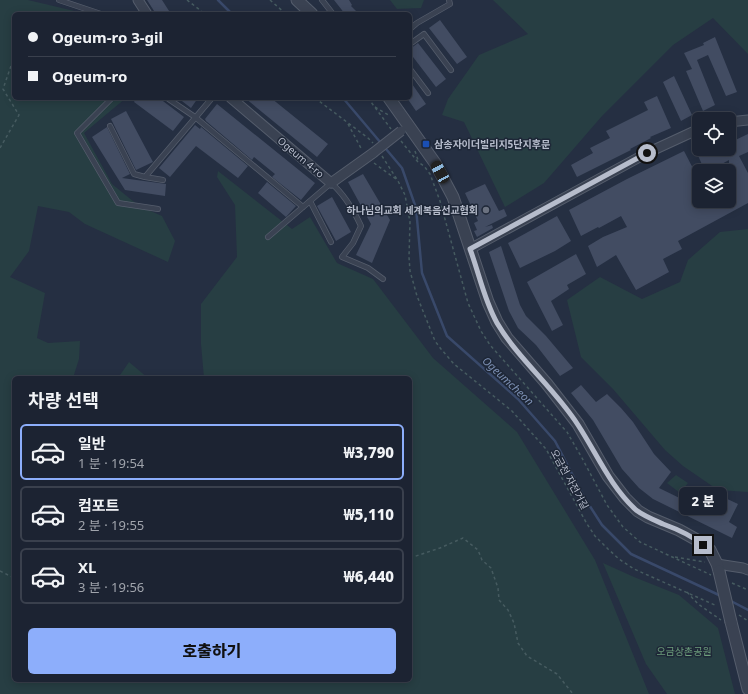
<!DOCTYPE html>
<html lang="ko">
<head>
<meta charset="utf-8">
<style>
	:root { --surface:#1c2332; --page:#292f3e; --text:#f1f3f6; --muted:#a0a4ac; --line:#3a404d; --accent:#8daefb }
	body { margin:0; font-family:"Noto Sans","Noto Sans KR",sans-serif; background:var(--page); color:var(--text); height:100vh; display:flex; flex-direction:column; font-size:15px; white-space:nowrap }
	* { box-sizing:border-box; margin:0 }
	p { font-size:13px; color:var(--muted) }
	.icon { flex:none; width:22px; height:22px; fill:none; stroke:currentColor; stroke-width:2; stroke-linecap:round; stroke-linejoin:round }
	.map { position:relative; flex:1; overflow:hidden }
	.details { position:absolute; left:12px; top:376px; width:400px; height:306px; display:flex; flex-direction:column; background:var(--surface); border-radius:6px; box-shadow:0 2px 10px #0003,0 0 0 1px var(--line) }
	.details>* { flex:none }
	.guide { position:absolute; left:12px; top:12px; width:400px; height:88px; border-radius:6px; box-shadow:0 2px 10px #0003,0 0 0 1px var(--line); display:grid; align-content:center; height:88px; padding:0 16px; background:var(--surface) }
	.controls { position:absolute; left:692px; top:112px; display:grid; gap:8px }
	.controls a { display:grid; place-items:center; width:44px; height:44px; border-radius:6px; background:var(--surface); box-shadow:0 2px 10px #0003,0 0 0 1px var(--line); font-size:20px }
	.end { position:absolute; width:18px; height:18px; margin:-9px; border:5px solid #b7bdcc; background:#111; box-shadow:0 0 0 2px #111 }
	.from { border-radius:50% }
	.bubble { position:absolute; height:28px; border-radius:6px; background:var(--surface); box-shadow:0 2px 10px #0003,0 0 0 1px var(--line); font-size:13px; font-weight:800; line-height:28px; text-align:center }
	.car { position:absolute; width:12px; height:24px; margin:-12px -6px; border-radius:5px; box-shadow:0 0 3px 1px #0007; background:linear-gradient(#222 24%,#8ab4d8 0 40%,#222 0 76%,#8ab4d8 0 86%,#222 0) }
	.guide b { display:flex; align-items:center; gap:14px; height:38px; font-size:15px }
	.guide b+b { border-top:1px solid var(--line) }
	.guide i { width:10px; height:10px; background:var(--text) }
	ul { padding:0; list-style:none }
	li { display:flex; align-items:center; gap:12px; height:56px; margin:0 8px 6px; padding:0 8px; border:2px solid var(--line); border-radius:6px }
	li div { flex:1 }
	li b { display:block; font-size:15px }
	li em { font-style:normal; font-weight:800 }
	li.selected { border-color:var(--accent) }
	li>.icon { width:36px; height:36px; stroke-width:1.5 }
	h2 { padding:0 16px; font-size:18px; line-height:48px }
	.action { display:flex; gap:8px; margin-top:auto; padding:8px 16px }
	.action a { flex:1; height:46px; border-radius:6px; background:var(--accent); color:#111; font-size:16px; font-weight:800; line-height:46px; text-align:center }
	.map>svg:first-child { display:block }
</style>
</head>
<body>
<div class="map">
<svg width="748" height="694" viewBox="0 0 748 694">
	<rect width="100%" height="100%" fill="#252f42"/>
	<path fill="#273e43" d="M0,0H28L87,14H14V98H126L84,133L112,184L139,206L162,216L175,241L168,262L85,224L69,212L38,206L29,251L10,277L45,293L37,338L48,343L80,341L79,359L73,378H14V680H410V378H204L201,344V304L237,257L235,205L217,177L218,171L292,229L310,217L337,263L373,279L433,358L517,432L595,560L649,694H0Z
		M390,0H424L421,8L397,9Z
		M493,0H748V54L713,18L673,45L602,116L544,183L505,207L464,122L442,115L448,99L479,55L528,34Z
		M748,229V492L718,490L683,466L665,450L613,389L581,357L567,300L600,277L642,299L680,282L688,260L720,232Z
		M129,362L148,378H118Z
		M676,475L688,483L680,493L667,483Z
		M603,563L634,577L679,595L718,628L735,694H667L646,664Z"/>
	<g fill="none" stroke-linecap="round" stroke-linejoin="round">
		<path stroke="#39496a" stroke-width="2.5" d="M218,0L232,14
			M343,98L402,168L416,208L422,273L447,336L518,399L555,441L584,497L602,525L631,554L721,596
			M729,600L748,610"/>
	</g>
	<path fill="#424c62" d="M147,0H162L171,14H156Z
		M334,0H349L352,5L351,6L359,14H345Z
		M440,20L467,57L457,64L429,28Z
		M715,37L737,92L726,96L708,55L697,60L715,105L703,111L686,71L692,69L684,53L704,45L703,43Z
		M418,43L446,79L436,87L410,53V49Z
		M674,76L692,115L681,121L663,82Z
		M410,81L426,104L416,111L407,98H410Z
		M657,96L671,128L650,137L651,138L630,149L631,150L577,177L571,165L593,153L590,148L610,138L606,131L648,110L644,102Z
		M136,98H159L184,117L173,131L134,102Z
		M178,98H198L191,108Z
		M245,98H271L328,144L317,157Z
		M217,104L315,183L301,200L272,177L275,174L254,157L252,160L206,121L205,119Z
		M126,111L153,162L136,170L111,119Z
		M195,125L200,129L201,127L248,166L238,178L196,146L170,177L159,168Z
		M107,127L130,174L122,178L166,184L165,196L125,190L92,137Z
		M748,134V152L739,156L748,173V203L678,241L682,249L663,259L669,272L636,290L616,255L597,267L588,246L603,237L627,227L621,216L599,228L598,227L581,236L569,210L627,179L684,151L699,180V201H729V160L709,171H705L695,149H729V143Z
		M363,174L390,220L372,263L356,255L371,224L348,182Z
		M267,182L296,206L286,217L258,193Z
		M485,184L499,211L504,209L507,216L485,227L492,225L493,228L477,237L474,231L477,230L474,223L478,221L465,193Z
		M332,197L351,232L336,241L317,206Z
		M557,216L571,241L555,251L520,268L508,243Z
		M501,246L520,305L526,316L546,336L573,368L560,376L536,345L518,328L509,311L489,252Z
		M576,254L586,274L567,285L569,289L551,301L563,325L552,331L527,282Z
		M581,385L596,402L607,394L621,408L633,422L654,454L671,472L659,488L698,507L706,489L738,504L729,522L737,527L732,538L653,499L639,488L622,469L593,420L571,393Z"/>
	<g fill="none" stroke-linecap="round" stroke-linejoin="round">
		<g stroke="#555d6c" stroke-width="6">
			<path id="service" d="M59,0L101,14
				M322,0L333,14
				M410,29L417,23L450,4L449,0
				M410,44L424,34L451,70
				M410,69L428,93
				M112,98L77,133L118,203L158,209
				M167,98L195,117L303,207
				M110,126L134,174L145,177L212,98
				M145,177L163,180
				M310,201L331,242
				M268,237L331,183C344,194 354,211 361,226L353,243L342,257L368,268L383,279"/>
		</g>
		<g stroke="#555d6c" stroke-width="11">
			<path id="minor" d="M138,0L147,14
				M231,98L331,183L373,153
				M729,122L748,120
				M470,249L647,153L699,129
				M717,564L743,568L748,570"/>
		</g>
		<g stroke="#555d6c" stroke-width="13">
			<path id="tertiary" d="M297,0L312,14
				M389,98L435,163L453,197L488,302L497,322L507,338L547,384L578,424L608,476L625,498L638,511L648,517L679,530L697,540L710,550L717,564L719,571
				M731,622L748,689"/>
		</g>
		<path stroke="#465b60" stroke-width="1.5" stroke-dasharray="3 3" stroke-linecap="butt" d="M187,0L205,14
			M270,0L286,14
			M315,98L368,138L373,143
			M368,98L391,129
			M375,107L390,116
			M348,124L362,150
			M401,141L418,162L424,166L430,174L440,201L468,303L481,331L490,345L567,432L582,458L607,505L623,527L640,542L711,575
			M0,148L19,115L3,89L12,63L14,62
			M415,151L418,160
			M382,156L398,181L405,195L410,222L409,257L410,271L417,296L435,341L441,349L454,364L512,411L546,449L587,524L595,536L608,549L619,559L634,569L717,606
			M374,163L396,179
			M675,557L705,562
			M410,558L440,548L463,538L478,550L482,560L491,568L498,588L499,600L508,610L514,623L518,643L527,656L557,674L573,694
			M0,571L14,578
			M732,583L748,590
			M687,592L698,604L721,620
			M739,615L748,621"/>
		<use href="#service" stroke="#3a4252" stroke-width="4.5"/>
		<use href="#minor" stroke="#3a4252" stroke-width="9"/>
		<use href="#tertiary" stroke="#3a4252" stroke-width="11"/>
		<g stroke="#555d6c" stroke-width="11" stroke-linecap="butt">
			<path id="minor-bridge" d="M373,153L401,131"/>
		</g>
		<g stroke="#555d6c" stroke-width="13" stroke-linecap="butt">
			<path id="tertiary-bridge" d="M719,571L731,622"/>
		</g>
		<use href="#minor-bridge" stroke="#3a4252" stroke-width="9"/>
		<use href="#tertiary-bridge" stroke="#3a4252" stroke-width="11"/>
	</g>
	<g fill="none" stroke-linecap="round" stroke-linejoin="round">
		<path stroke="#b7bdcc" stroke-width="5" d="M647,153L470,249C479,273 484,300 497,323C519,360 555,389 578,425C597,454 610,486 636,510C644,516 654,520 663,524C677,529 691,535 703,545"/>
	</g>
	<rect fill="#1a4fb4" stroke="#1e2737" stroke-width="1.5" x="422" y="140" width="8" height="8" rx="2"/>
	<circle fill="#6b7280" stroke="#1e2737" stroke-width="1.5" cx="486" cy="210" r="4"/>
	<g text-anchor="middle" stroke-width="3" stroke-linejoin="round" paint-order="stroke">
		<g font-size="10" font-weight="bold" fill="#b7bdcc" stroke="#1e2737" text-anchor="start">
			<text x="434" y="148">삼송자이더빌리지5단지후문</text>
			<text x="478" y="214" text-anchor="end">하나님의교회 세계복음선교협회</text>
		</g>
		<g font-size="10" fill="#b7bdcc" stroke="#1e2737">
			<text transform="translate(301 157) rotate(40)" y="4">Ogeum 4-ro</text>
			<text transform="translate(570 479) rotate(61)" y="4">오금천 자전거길</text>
		</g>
		<g font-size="10" fill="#6d9e7c" stroke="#1e2737">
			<text x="684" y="655">오금상촌공원</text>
		</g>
		<g font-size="11" font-style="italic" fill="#7d90b4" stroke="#1e2737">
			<text transform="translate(508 381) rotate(43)" y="4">Ogeumcheon</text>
		</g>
	</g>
</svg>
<div class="controls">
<a><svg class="icon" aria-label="locate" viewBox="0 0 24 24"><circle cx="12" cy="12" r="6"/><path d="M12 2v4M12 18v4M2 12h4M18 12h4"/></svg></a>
<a><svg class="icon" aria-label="layers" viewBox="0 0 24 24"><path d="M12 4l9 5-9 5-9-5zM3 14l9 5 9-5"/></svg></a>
</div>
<i class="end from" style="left:647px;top:153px"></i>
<i class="end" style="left:703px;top:545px"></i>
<div class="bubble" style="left:679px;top:487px;width:48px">2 분</div>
<i class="car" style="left:440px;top:172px;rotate:331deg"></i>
<div class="guide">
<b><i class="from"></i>Ogeum-ro 3-gil</b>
<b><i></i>Ogeum-ro</b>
</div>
<section class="details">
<h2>차량 선택</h2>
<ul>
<li class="selected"><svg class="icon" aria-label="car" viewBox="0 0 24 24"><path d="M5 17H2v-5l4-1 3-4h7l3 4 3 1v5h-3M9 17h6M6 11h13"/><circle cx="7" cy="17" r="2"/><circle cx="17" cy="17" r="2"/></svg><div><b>일반</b><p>1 분 · 19:54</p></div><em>₩3,790</em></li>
<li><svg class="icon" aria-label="car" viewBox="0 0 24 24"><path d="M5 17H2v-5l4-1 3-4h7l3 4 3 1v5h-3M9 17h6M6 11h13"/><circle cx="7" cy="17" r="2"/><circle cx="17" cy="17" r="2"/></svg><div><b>컴포트</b><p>2 분 · 19:55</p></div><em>₩5,110</em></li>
<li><svg class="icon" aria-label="car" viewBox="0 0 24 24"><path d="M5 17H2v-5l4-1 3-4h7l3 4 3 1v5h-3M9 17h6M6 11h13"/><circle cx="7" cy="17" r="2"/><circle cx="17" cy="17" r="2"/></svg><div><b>XL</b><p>3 분 · 19:56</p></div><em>₩6,440</em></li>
</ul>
<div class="action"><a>호출하기</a></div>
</section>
</div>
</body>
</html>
